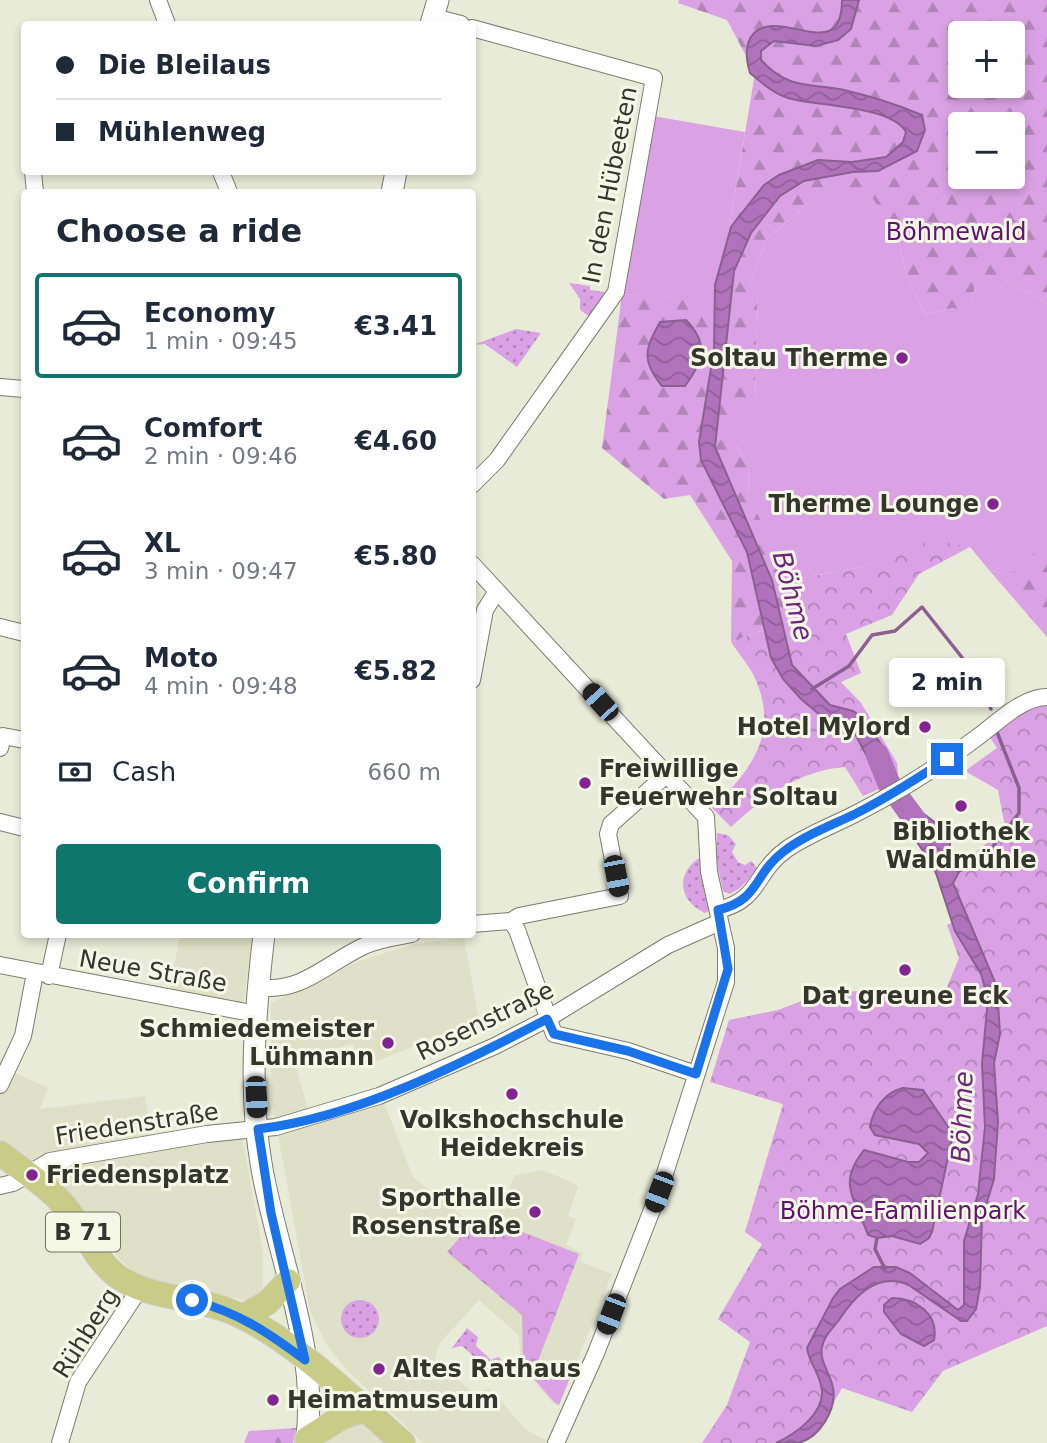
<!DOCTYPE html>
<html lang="en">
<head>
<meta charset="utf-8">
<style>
	:root { --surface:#fff; --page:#f6f6f7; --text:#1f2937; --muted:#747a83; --line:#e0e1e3; --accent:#0f766e }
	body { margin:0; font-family:"DejaVu Sans",sans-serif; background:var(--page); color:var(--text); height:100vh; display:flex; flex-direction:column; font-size:26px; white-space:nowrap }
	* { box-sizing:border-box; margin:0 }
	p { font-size:23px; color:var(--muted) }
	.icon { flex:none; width:38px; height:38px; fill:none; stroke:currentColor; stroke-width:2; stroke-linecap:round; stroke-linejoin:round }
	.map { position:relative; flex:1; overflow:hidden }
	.side { position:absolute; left:21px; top:189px; width:455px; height:749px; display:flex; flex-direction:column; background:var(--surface); border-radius:7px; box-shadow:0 4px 10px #0003 }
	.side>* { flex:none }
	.banner { position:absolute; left:21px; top:21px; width:455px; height:154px; border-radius:7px; box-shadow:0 4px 10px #0003; display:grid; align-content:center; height:154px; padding:0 35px; background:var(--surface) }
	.tools { position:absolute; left:948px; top:21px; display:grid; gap:14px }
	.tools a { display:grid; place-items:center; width:77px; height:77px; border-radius:7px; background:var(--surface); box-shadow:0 4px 10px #0003; font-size:35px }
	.end { position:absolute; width:32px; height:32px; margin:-16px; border:9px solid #1a73e8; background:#fff; box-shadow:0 0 0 4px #fff }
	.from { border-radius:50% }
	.bubble { position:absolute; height:49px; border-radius:7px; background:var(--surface); box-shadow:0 4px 10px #0003; font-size:23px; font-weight:700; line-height:49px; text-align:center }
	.car { position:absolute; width:21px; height:42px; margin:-21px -10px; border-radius:9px; box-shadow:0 0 5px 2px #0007; background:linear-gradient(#222 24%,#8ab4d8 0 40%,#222 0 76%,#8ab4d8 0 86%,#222 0) }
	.banner b { display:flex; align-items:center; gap:24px; height:66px; font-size:26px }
	.banner b+b { border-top:2px solid var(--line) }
	.banner i { width:18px; height:18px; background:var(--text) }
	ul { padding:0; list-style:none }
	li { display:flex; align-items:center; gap:21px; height:105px; margin:0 14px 10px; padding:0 21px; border:4px solid transparent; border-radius:7px }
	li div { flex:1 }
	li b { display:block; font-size:26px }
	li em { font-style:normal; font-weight:700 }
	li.active { border-color:var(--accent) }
	li>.icon { width:63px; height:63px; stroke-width:1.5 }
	h2 { padding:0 35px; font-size:32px; line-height:84px }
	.pay { display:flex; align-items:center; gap:18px; height:77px; padding:0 35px; font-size:26px }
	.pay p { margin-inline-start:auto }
	.primary-button { display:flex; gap:14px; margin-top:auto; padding:14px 35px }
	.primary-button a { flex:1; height:80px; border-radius:7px; background:var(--accent); color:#fff; font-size:28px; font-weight:700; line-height:80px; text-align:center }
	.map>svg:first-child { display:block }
</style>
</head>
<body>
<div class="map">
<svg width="1047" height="1443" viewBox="0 0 1047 1443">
	<defs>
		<pattern id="grass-dots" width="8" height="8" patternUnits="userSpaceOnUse" patternTransform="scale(1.75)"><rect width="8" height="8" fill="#daa2e4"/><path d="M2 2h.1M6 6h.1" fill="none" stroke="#b285b9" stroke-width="1.8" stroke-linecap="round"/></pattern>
		<pattern id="forest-firs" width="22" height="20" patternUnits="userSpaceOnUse" patternTransform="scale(1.75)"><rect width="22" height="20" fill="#daa2e4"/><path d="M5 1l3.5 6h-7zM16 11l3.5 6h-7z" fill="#b285b9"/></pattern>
		<pattern id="park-crowns" width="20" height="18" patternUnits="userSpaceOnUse" patternTransform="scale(1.75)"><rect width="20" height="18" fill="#daa2e4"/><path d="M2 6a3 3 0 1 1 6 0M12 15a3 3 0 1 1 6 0" fill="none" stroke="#b285b9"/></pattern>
		<pattern id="water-waves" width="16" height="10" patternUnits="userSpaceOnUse" patternTransform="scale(1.75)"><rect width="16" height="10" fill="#b073bb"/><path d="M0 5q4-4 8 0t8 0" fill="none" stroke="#905f98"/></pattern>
	</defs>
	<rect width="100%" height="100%" fill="#e9ebd9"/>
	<path fill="#dee0c7" d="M180,935H253L242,1010L169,996Z
		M464,938L479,1020L362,1067L353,1044L294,1059L311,1120L384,1103L413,1177L470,1222L498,1215L514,1176L541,1170L572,1182L578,1187L568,1216L576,1219L566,1245L583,1253L580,1261L612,1274L559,1406L553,1404L522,1366L518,1335L479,1300L439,1344L435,1359L472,1392L491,1389L526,1430L552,1443H423L344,1367L326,1344L310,1311L271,1096V1003L359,961L414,944Z
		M11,1071L48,1088L40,1109L145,1096L153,1140L241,1130L263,1252V1286L256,1299L248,1301L142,1279L120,1260L73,1196L0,1139V1095Z
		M356,1422L366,1425L387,1443H326L327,1438Z"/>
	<path fill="url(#grass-dots)" d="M569,283L590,286V290L604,292L605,295L590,317L580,310V299Z
		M516,329L541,333L517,367L485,344L473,345Z
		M717,833L728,835L736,844L732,852L738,862L745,865L751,861L758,869L740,888L730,894L723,891L716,859Z
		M701,857L711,910L705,913C677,900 676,872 701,857Z
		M341 1319a19 19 0 1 1 38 0a19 19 0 1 1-38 0Z
		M467,1328L478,1337L476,1346L491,1360L498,1357L501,1359L493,1373L485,1377L486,1367L462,1346L452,1348Z"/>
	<path fill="url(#forest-firs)" fill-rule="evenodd" d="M679,0H1047V303L1006,281L975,287L969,313L953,308L925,314L906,274L897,232L808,203L767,239L750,282L758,290L755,401L732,439L748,463L749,497L771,537L805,615L731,642L732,561L690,495L664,499L602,448L622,294L717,301L755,73L727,20L678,3ZM961,33H1013V86H961ZM961,124H1013V177H961Z
		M1043,543L1047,545V637L989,570L1004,574Z
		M296,1428L293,1443H244L249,1431Z"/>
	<path fill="url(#park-crowns)" d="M932,539L970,547L919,574L892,615L846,634L861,673L841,682L861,703L897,763L898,776L926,824L960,866L1005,827L998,790L965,771L997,748L989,736L1034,704L1047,703V1326L943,1371L912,1412L842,1388L817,1431L795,1443H702L727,1405L750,1342L718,1319L762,1244L745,1232L783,1104L710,1082L729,1020L778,1010L828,991L945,992L959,958L947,925L960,919L905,820L879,789L863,796L845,767C798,771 765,796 731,827L712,808C753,769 781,731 753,674C747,663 738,653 731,642L805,615L790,580L862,567Z
		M491,1220L579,1254L536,1366L569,1380L559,1405L554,1402L523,1366L522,1315L447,1252L472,1224Z"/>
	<path fill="#daa2e4" d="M653,116L745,132L717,302L622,294Z
		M837,191H867L897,232L906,274L925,314L953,308L969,312L975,287L989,276L1006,281L1047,303V545L1042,544L1019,571L1004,574L989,570L970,547L932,540L862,567L790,580L749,497L748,463L732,439L739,401H755L758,290L750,282L767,239L808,203Z"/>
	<path fill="url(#water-waves)" stroke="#8b6091" stroke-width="2" d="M842,0H859L851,29L838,40L816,46L774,41L761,51V60C788,90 810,83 844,90C870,96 898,105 922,115L925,130L917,151L878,171L853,172L804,181L780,196L751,233L734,271L715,447L772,580L792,665L830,705L853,711L863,718L883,747L895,777L883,786L855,734L820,715L801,699L783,679L771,658L747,552L701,460L699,442L714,350L715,285L731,227L764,185L779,175L818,160L852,162L886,157L903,142L906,132C892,106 818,106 792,99C775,95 762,83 750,73C744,53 744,29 771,26C801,24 842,54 842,0Z
		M686,320C709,344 704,360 685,386H662C641,360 645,349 660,322Z
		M910,799L920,811L950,834V853L960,870L953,883L997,987L1000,1034L994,1063L998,1122L994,1179L982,1218L980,1287L976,1309L967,1321H961L907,1284C876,1272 854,1297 839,1320C832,1329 824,1336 822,1347C819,1362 831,1374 833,1388C837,1410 819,1438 798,1443C792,1443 783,1443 776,1443C795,1434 823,1415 822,1391C821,1375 809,1363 807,1348L833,1298L840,1289L874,1267H896L910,1273L958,1310L964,1305V1241L978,1194L985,1127L982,1064L988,998L981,974L955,931L934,867L895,810Z
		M903,1088L923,1090L953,1134L932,1232L929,1238L920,1244L892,1236L877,1238L868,1235C856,1199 836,1185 864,1150L908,1162H919L928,1153L919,1144L875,1135L870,1127C873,1109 885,1092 903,1088Z
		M892,1298C916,1298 939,1314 934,1340L924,1346L901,1334L884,1312V1305Z"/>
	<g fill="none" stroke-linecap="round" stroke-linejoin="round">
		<path stroke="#8b6091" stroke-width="3.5" d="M812,689L849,666L872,635L895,631L922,607L972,670L991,709
			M958,871L980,863L1019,813V788L997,732
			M877,1238L875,1249L885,1269"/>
		<path stroke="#b073bb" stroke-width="23" d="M877,754L890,786L922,829"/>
		<g stroke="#7b7c6d" stroke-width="18">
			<path id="minor" d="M158,0L167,24
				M433,17L461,24
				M472,28L654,78L616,292L497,460L472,485
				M33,172L35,192
				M221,172L229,192
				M0,387L24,389
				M472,564L706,817L709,872L726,948V982L659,1192L596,1353L556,1443
				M0,627L24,633
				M472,680L485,610L497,591
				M0,748L3,736L24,740
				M0,822L24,828
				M718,910C761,900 754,872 787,849C809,834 834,825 857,813C898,792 938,767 975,739C995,725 1021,697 1047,697
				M511,921L517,930L554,1034L628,1051L696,1074
				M472,924L511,921L519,916L620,896L608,834L611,824L666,775
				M0,965L256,1014
				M49,976L58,934
				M258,987C301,994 327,963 364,946C379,939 396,937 412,934
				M0,1085L23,1036L35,973
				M0,1186L13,1183L50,1161L207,1134L276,1127L379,1096L495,1046L547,1019L668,945L720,922
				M60,1443L78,1382L140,1288"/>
		</g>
		<g stroke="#7b7c6d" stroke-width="23">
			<path id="secondary" d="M431,24L438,0
				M392,192L396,172
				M264,934C255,1012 248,1092 262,1169C278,1258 320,1352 306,1443"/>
		</g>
		<g stroke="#cfcfcd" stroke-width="26">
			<path id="primary" d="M0,1153C20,1169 45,1184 62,1203C83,1226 92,1257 117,1276C150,1300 197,1296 234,1313C292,1338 355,1401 403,1443
				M242,1317L267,1303L288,1281
				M307,1439L342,1417L364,1410"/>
		</g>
		<use href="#minor" stroke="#fff" stroke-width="16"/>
		<use href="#secondary" stroke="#fff" stroke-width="21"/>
		<use href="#primary" stroke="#c8cc87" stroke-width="24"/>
	</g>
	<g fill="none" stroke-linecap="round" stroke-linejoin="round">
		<path stroke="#1a73e8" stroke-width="9" d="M192,1300C239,1313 266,1331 305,1360L271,1213L258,1129C355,1118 461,1064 547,1019L554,1034L628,1051L696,1074L728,969L718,910C760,900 753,875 783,852C805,835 830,826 855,814C887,798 918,778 947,759"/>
	</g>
	<g fill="#822591" stroke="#f6f8e7" stroke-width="2.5">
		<circle cx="902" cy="358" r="7"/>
		<circle cx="993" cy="504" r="7"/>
		<circle cx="925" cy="727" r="7"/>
		<circle cx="585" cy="783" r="7"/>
		<circle cx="961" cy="806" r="7"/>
		<circle cx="905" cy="970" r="7"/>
		<circle cx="388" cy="1043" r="7"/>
		<circle cx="512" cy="1094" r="7"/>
		<circle cx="32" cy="1175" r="7"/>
		<circle cx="535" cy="1212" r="7"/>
		<circle cx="379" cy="1369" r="7"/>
		<circle cx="273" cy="1400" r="7"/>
	</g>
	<g text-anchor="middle" stroke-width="6" stroke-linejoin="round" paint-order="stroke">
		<rect fill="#f6f8e7" stroke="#6f7066" stroke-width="2" x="46" y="1212.5" width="74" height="39" rx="5"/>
		<g font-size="23" font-weight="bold" fill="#35352f">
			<text x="83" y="1240">B 71</text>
		</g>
		<g font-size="24" fill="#35352f" stroke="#f6f8e7">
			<text transform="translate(610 185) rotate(-79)" y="8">In den Hübeeten</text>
			<text transform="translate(153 971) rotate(10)" y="8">Neue Straße</text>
			<text transform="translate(485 1021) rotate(-26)" y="8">Rosenstraße</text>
			<text transform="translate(137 1124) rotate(-9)" y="8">Friedenstraße</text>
			<text transform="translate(86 1333) rotate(-58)" y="8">Rühberg</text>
		</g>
		<g font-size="24" fill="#60126c" stroke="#f6f8e7">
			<text x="956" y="240">Böhmewald</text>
			<text x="903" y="1219">Böhme-Familienpark</text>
		</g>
		<g font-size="24" font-weight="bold" fill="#35352f" stroke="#f6f8e7" text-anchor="end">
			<text x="888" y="366">Soltau Therme</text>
			<text x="979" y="512">Therme Lounge</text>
			<text x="911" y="735">Hotel Mylord</text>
			<text x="599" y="777" text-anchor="start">Freiwillige<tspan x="599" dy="28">Feuerwehr Soltau</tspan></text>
			<text x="961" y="840" text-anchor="middle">Bibliothek<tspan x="961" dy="28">Waldmühle</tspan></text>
			<text x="905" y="1004" text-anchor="middle">Dat greune Eck</text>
			<text x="374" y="1037">Schmiedemeister<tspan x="374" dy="28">Lühmann</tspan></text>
			<text x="512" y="1128" text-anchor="middle">Volkshochschule<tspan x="512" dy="28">Heidekreis</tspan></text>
			<text x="46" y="1183" text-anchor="start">Friedensplatz</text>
			<text x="521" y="1206">Sporthalle<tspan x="521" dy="28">Rosenstraße</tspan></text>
			<text x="393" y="1377" text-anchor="start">Altes Rathaus</text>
			<text x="287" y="1408" text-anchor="start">Heimatmuseum</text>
		</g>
		<g font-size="26" font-style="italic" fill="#6f247c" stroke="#f6f8e7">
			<text transform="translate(793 596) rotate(75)" y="9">Böhme</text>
			<text transform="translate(962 1117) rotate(-88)" y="9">Böhme</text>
		</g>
	</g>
</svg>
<div class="tools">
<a>+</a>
<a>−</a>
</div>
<i class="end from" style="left:192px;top:1300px"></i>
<i class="end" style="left:947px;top:759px"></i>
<div class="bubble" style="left:889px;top:658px;width:116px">2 min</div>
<i class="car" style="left:600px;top:702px;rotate:318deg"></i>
<i class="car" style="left:616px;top:876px;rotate:169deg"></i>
<i class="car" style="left:256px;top:1097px;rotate:177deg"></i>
<i class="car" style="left:659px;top:1192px;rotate:201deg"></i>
<i class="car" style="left:611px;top:1314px;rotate:201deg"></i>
<div class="banner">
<b><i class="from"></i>Die Bleilaus</b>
<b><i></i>Mühlenweg</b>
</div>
<section class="side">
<h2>Choose a ride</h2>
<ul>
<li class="active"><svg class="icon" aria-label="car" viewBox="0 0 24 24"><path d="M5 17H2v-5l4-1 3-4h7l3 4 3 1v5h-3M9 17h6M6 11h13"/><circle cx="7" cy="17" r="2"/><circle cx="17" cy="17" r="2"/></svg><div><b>Economy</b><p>1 min · 09:45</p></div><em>€3.41</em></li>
<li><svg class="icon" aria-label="car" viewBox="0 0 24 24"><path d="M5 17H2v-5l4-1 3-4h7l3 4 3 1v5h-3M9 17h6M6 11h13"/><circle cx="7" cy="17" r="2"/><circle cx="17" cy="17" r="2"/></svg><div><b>Comfort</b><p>2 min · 09:46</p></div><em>€4.60</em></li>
<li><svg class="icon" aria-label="car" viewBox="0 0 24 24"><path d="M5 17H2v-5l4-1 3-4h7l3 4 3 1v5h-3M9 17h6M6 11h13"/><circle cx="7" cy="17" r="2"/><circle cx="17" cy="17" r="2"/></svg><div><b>XL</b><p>3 min · 09:47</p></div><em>€5.80</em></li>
<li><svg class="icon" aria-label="car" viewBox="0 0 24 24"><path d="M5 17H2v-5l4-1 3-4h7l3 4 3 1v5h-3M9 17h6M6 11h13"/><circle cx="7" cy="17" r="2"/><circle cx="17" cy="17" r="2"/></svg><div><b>Moto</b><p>4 min · 09:48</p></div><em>€5.82</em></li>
</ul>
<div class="pay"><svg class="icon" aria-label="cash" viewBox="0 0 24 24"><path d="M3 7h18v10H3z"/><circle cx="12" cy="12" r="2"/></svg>Cash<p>660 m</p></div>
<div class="primary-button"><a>Confirm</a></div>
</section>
</div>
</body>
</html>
